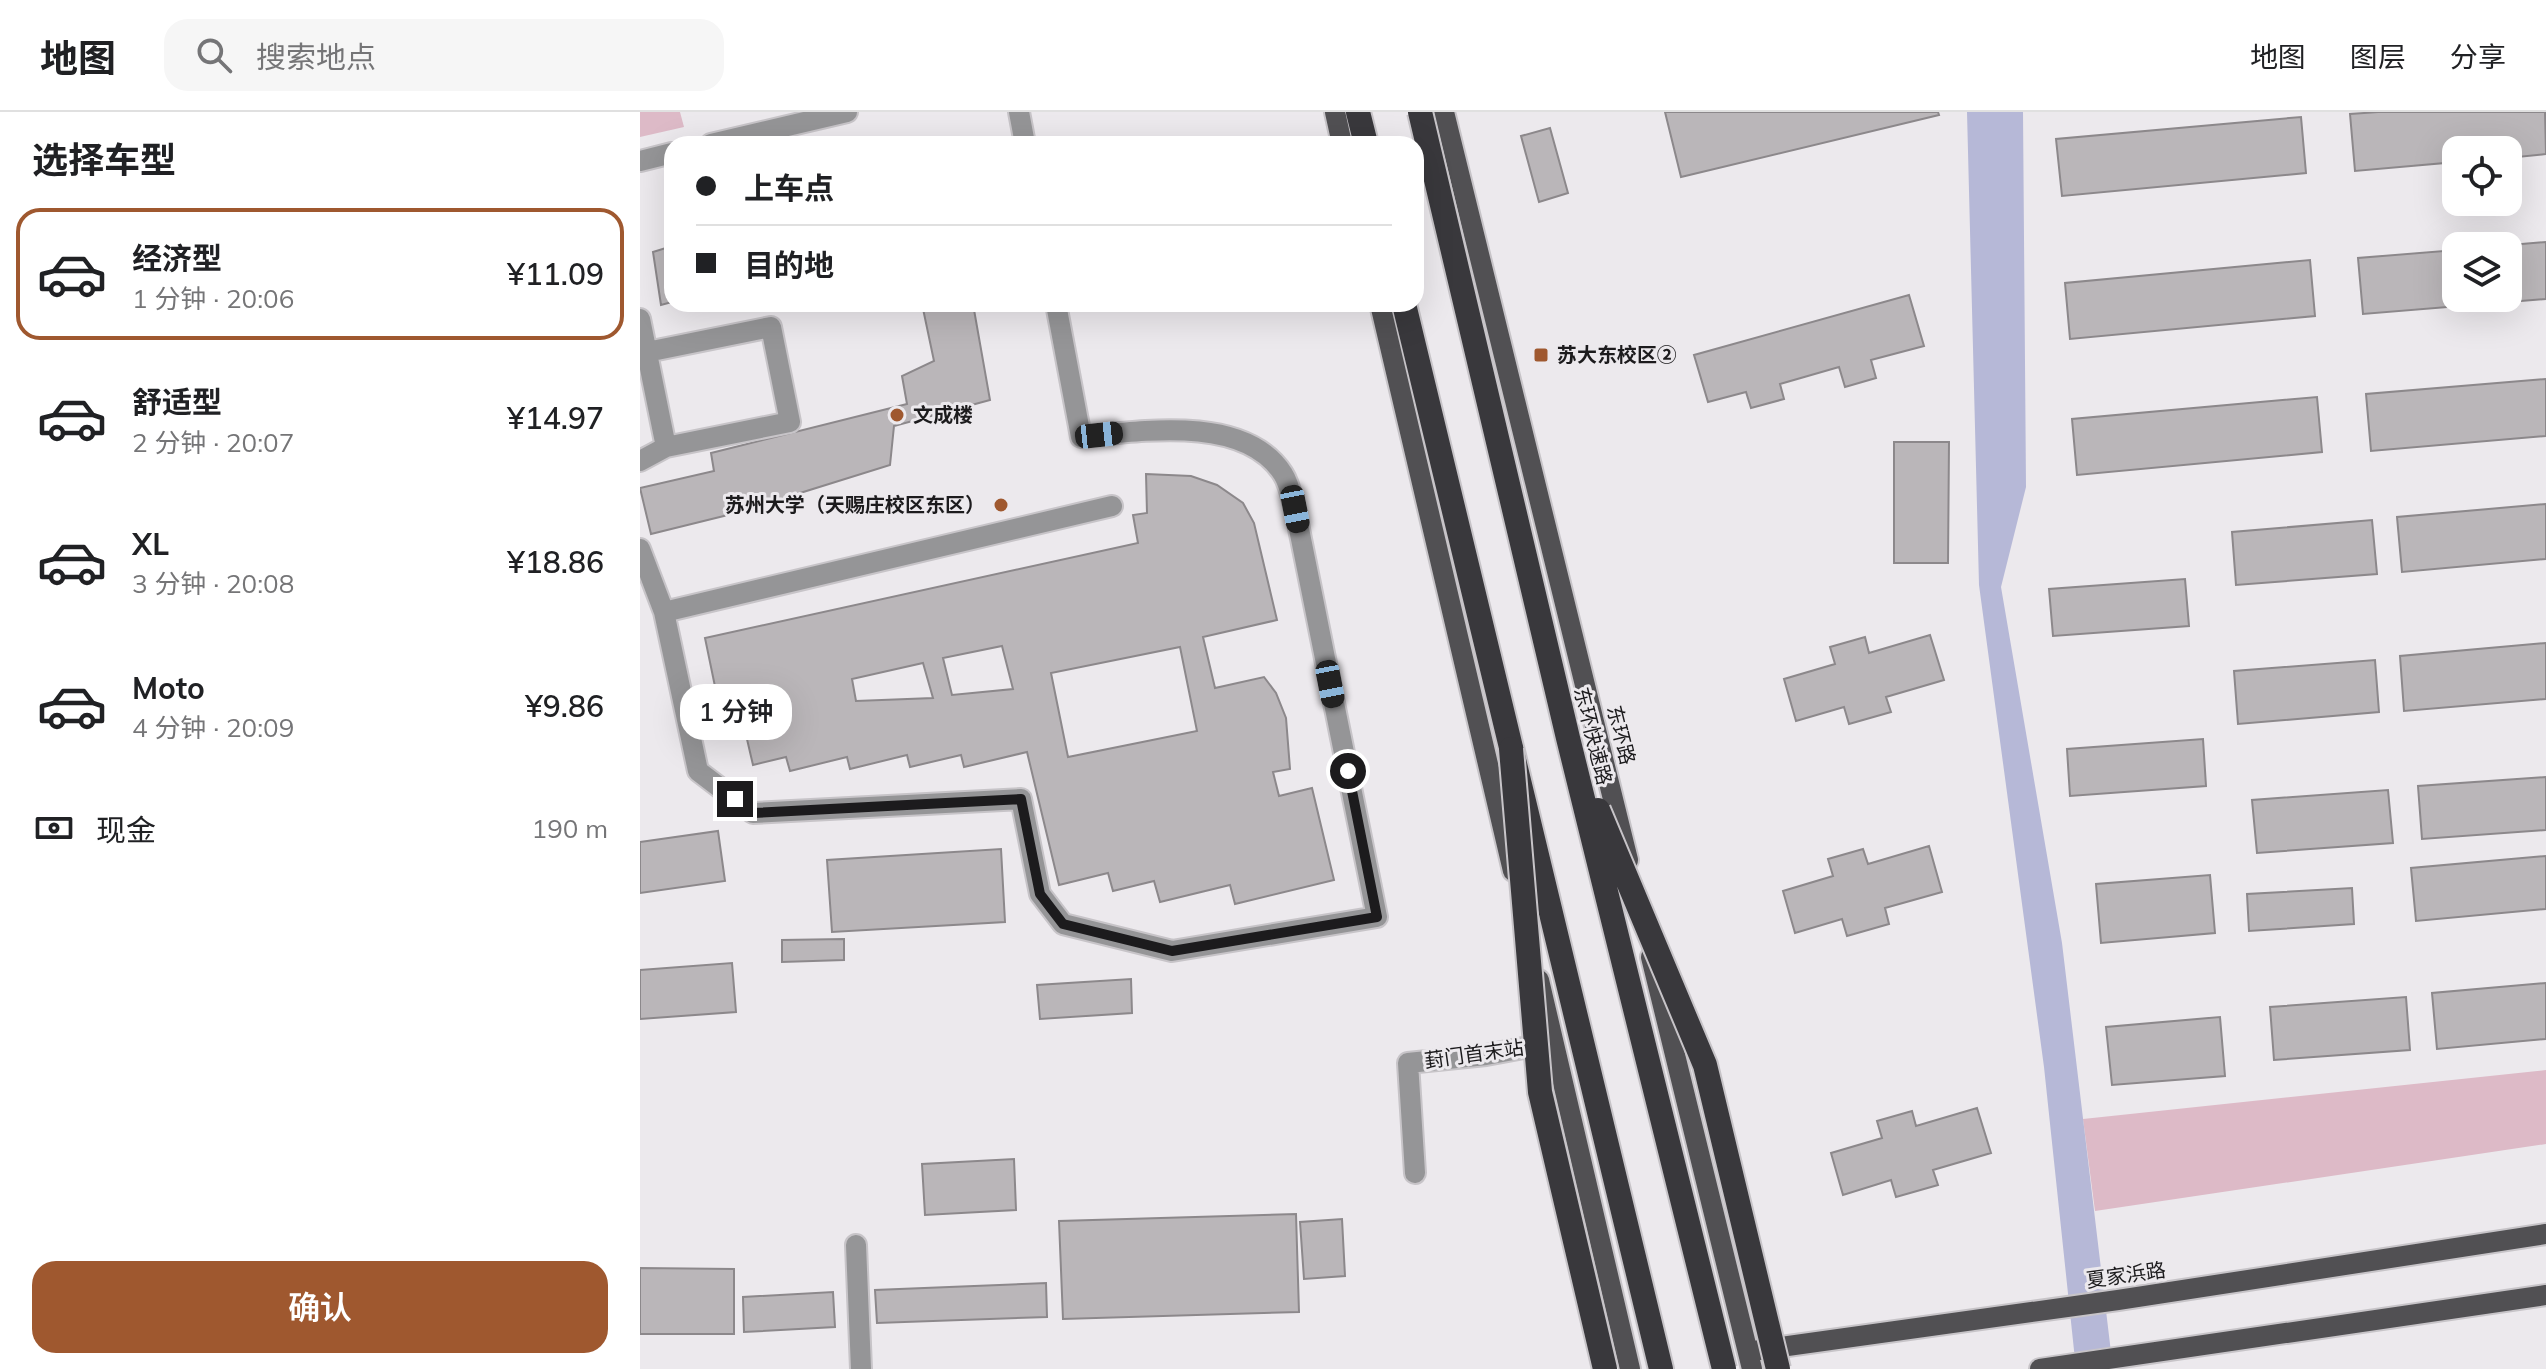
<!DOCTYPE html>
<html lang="zh">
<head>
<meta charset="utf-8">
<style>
	:root { --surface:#fff; --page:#f6f6f6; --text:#202124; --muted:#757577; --line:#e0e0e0; --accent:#9f582f }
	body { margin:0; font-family:Mulish,"Noto Sans SC",sans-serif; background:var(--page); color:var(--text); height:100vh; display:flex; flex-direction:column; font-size:30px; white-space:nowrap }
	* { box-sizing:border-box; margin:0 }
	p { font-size:26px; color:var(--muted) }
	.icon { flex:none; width:44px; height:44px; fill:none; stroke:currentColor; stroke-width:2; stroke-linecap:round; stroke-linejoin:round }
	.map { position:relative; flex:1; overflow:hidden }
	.drawer { display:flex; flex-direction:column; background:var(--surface); width:640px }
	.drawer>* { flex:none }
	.hud { position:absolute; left:24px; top:24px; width:760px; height:176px; border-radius:24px; box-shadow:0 8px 32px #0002; display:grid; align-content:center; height:176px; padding:0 32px; background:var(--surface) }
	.controls { position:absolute; left:1802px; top:24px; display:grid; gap:16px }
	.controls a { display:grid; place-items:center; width:80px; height:80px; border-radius:16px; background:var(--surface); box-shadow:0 8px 32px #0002; font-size:40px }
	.end { position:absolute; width:36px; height:36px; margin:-18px; border:10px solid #1c1b1d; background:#fff; box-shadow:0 0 0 4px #fff }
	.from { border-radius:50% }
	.bubble { position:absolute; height:56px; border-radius:24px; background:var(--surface); box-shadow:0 8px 32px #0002; font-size:26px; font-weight:600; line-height:56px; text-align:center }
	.car { position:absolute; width:24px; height:48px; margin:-24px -12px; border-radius:10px; box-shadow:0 0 6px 2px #0007; background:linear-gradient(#222 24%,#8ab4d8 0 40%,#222 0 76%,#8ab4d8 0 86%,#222 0) }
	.hud b { display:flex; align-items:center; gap:28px; height:76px; font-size:30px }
	.hud b+b { border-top:2px solid var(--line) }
	.hud i { width:20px; height:20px; background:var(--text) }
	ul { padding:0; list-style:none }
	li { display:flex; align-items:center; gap:24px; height:132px; margin:0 16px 12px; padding:0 16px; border:4px solid transparent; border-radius:24px }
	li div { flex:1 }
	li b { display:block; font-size:30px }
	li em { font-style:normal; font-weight:600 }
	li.on { border-color:var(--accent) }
	li>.icon { width:72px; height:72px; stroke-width:1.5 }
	h2 { padding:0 32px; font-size:36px; line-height:96px }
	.pay { display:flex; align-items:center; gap:20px; height:88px; padding:0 32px; font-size:30px }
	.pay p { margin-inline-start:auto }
	.action { display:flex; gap:16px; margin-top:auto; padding:16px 32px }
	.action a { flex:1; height:92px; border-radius:24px; background:var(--accent); color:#fff; font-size:32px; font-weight:600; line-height:92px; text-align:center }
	header { display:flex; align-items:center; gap:48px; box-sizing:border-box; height:112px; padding:0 40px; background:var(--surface); border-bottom:2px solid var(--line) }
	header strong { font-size:38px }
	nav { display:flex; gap:44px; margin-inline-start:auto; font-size:28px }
	.search { width:560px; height:72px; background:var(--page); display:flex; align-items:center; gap:20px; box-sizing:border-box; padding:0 28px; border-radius:24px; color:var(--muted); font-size:30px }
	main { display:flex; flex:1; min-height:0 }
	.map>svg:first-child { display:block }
</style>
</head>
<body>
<header>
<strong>地图</strong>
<div class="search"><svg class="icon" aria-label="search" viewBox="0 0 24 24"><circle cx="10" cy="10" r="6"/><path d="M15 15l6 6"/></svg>搜索地点</div>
<nav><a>地图</a><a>图层</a><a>分享</a></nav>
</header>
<main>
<section class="drawer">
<h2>选择车型</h2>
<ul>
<li class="on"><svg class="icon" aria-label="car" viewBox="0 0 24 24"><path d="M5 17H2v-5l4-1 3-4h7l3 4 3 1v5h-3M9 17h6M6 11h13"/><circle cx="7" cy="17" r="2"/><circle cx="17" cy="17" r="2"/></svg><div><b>经济型</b><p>1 分钟 · 20:06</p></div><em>¥11.09</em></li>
<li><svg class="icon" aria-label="car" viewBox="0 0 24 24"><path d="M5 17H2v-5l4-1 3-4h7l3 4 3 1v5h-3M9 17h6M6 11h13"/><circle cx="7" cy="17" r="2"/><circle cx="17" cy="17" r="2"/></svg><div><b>舒适型</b><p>2 分钟 · 20:07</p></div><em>¥14.97</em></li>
<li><svg class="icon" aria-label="car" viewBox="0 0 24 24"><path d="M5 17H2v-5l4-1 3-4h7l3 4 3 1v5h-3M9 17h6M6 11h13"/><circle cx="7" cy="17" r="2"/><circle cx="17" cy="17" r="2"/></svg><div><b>XL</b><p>3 分钟 · 20:08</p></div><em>¥18.86</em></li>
<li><svg class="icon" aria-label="car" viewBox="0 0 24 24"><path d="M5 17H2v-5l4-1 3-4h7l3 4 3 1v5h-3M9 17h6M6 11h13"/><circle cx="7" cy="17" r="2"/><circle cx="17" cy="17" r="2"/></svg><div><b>Moto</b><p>4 分钟 · 20:09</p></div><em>¥9.86</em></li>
</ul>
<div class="pay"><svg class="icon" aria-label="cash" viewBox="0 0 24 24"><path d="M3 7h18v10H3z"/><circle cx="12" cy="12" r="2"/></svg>现金<p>190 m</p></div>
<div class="action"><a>确认</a></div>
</section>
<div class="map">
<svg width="1906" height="1257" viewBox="0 0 1906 1257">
	<rect width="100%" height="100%" fill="#ece9ed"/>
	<path fill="#ddbac7" d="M0,0H40L44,15L0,25Z
		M1906,958V1032L1455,1099L1443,1007Z"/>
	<path fill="#b6b8d7" d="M1327,0H1383L1386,375L1361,475L1422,831L1473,1257H1436L1404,955L1339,473Z"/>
	<path fill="#bab6b9" stroke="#8c888b" stroke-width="2" fill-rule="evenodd" d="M1025,0H1298L1299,3L1041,65Z
		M1738,0H1905L1906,42L1868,46V38H1816V50L1715,59L1710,2Z
		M1661,5L1666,61L1422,84L1416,27Z
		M910,16L928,81L899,90L881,24Z
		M1906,130V187L1723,202L1718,146L1816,138V186H1868V134H1858Z
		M32,134V190L21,193L13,140Z
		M1670,148L1675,204L1430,227L1425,171Z
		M1269,183L1284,234L1231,248L1236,266L1205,275L1199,255L1140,272L1144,287L1111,296L1106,280L1068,290L1054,243Z
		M282,192H333L350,288L254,314L250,353L96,401L11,422L0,376L74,359L71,341L267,292L262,264L294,249Z
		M1906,267V324L1731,339L1726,282Z
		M1677,285L1682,340L1437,363L1432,307Z
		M1254,330H1309L1308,451H1254Z
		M506,362L551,364L577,373L603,391L614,411L637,508L563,525L575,576L624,565L636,581L646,606L650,657L633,660L639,684L672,676L694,768L595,792L590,773L520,790L514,769L473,779L468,761L419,773L387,640L324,655L321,643L270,655L267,643L210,657L207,645L150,659L146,645L113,653L97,584L78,589L65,526L498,431L493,403L507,401ZM362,534L373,577L312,583L303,546ZM540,535L557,619L428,645L411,561ZM283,551L293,586L216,589L212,567Z
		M1906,392V447L1762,460L1757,405Z
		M1732,408L1737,462L1596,473L1592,420Z
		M1545,467L1549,514L1413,524L1409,477Z
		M1290,523L1304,568L1246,585L1251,600L1209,612L1204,595L1156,609L1144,567L1195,552L1190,535L1225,525L1229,541Z
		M1906,531V587L1764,599L1760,544Z
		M1735,548L1739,600L1598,612L1594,559Z
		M1563,627L1566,674L1430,684L1427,637Z
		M1906,665V718L1782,727L1778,674Z
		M1748,678L1753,731L1617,741L1612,688Z
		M78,719L85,769L0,781V730Z
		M1289,734L1302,780L1245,796L1249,812L1207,824L1202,807L1155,821L1143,779L1193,764L1188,747L1223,737L1228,752Z
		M361,737L365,810L192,820L187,748Z
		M1906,744V797L1776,809L1771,756Z
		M1570,763L1575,821L1461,831L1456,772Z
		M1712,776L1714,812L1609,819L1607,782Z
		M204,827V848L142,850V828Z
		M92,851L96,900L0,907V858Z
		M491,867L492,901L400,907L397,873Z
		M1906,871V927L1797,937L1792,881Z
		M1766,885L1770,938L1634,948L1630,895Z
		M1580,905L1585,964L1472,973L1466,915Z
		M1337,996L1351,1041L1293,1058L1298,1073L1256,1085L1251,1068L1203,1083L1191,1041L1242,1026L1237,1009L1272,999L1276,1014Z
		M374,1047L376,1098L285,1103L282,1052Z
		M656,1102L659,1200L423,1207L419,1109Z
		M702,1107L705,1164L664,1167L660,1110Z
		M0,1156L94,1157V1222H0Z
		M406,1171L407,1205L237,1211L235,1178Z
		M193,1180L195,1215L104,1220L103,1185Z"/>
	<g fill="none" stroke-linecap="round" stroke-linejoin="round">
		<g stroke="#c7c4c8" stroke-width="24">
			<path id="minor" d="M379,0L385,32
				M71,32L207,0
				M0,49L32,41
				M0,207L26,335L150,310L131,215L7,240
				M0,349L26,335
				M0,437L24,500L58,659L113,701L381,687L400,782L423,812L532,839L737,805L655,397C652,386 649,371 643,362C605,302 500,319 441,325L416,192
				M24,500L472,394
				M775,1061L768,951L846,943L910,931
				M216,1133L221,1257"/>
		</g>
		<g stroke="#c7c4c8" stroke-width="24">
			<path id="major" d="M695,0L702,32
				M804,0L988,748
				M740,192L873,759
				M1011,845L1112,1257
				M899,868L990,1257
				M1119,1238L1478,1188L1906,1122
				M1400,1257L1906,1183"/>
		</g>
		<g stroke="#c7c4c8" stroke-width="28">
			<path id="highway" d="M718,0L726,32
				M764,192L1021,1257"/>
		</g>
		<use href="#minor" stroke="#959597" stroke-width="20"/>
		<use href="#major" stroke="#515053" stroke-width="20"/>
		<use href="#highway" stroke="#39383c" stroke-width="24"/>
		<g stroke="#c7c4c8" stroke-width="28" stroke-linecap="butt">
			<path id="highway-bridge" d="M780,0L928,626L1084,1257
				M871,637L900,980L965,1257
				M958,698L1065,953L1138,1257"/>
		</g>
		<use href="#highway-bridge" stroke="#39383c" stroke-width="24"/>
	</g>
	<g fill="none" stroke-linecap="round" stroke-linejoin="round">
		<path stroke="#1c1b1d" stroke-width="10" d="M95,687L113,701L381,687L400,782L423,812L532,839L737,805L708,659"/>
	</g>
	<g fill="#9f582f" stroke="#ece9ed" stroke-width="3">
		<rect x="893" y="235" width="16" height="16" rx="4"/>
		<circle cx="257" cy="303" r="8"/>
		<circle cx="361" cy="393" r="8"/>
	</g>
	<g text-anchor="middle" stroke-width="6" stroke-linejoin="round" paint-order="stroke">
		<g font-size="20" font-weight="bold" fill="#1c1b1d" stroke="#ece9ed" text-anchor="start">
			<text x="917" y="250">苏大东校区②</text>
			<text x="273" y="310">文成楼</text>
			<text x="345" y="400" text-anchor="end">苏州大学（天赐庄校区东区）</text>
		</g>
		<g font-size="20" fill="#1c1b1d" stroke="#ece9ed">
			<text transform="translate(981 623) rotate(76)" y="7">东环路</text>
			<text transform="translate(953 624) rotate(76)" y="7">东环快速路</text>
			<text transform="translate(834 942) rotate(-8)" y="7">葑门首末站</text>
			<text transform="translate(1486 1163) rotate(-8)" y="7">夏家浜路</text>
		</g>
	</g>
</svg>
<div class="controls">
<a><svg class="icon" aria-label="locate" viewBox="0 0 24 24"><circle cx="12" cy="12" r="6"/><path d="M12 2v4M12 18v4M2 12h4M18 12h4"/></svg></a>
<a><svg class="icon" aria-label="layers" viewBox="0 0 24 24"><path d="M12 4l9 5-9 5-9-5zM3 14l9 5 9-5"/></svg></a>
</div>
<i class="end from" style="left:708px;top:659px"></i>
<i class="end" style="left:95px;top:687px"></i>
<div class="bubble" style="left:40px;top:572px;width:112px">1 分钟</div>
<i class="car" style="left:459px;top:323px;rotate:84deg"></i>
<i class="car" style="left:655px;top:397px;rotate:169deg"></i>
<i class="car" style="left:690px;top:572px;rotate:169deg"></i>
<div class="hud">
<b><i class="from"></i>上车点</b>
<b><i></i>目的地</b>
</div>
</div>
</main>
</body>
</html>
